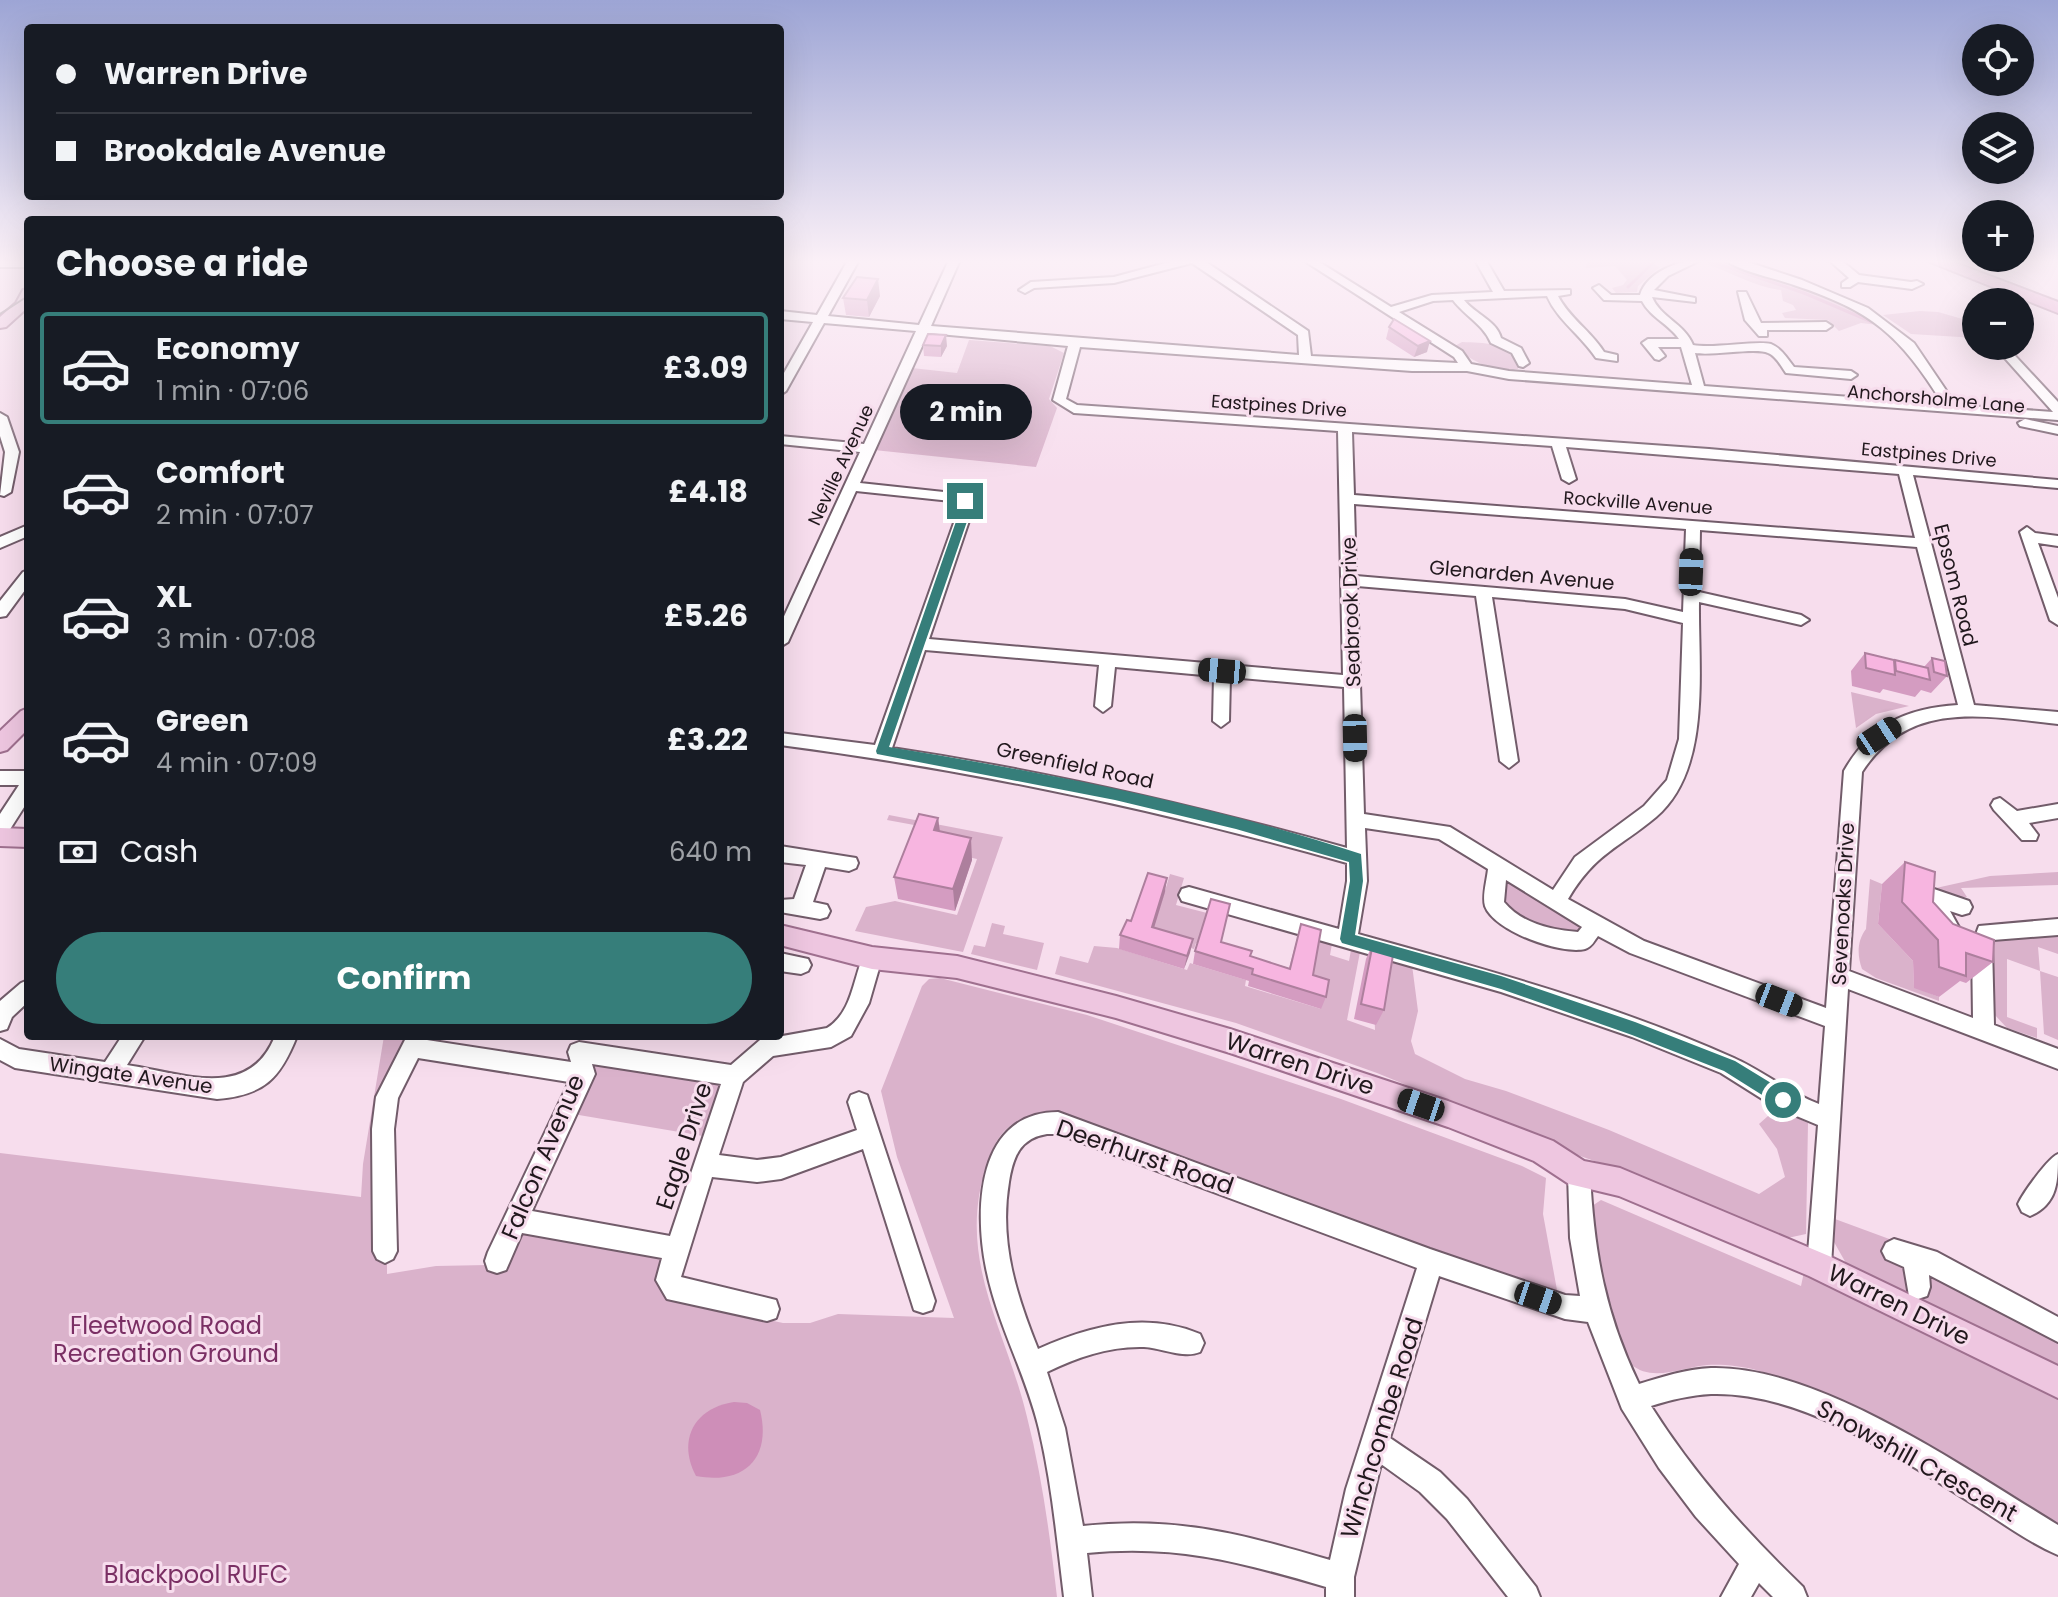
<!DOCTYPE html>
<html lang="en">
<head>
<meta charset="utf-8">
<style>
	:root { --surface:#171b24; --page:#20242c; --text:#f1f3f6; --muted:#9ea1a6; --line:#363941; --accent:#367e7a }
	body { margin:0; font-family:Poppins,sans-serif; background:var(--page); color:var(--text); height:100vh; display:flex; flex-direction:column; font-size:30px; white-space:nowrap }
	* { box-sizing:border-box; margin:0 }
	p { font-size:26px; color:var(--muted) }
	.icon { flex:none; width:44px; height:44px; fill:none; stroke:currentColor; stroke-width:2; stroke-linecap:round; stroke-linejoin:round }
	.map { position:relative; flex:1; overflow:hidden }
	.details { position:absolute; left:24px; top:216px; width:760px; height:824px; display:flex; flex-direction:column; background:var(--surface); border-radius:8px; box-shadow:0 8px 32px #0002 }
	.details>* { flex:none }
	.guide { position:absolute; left:24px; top:24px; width:760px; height:176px; border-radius:8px; box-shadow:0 8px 32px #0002; display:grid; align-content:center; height:176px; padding:0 32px; background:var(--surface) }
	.controls { position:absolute; left:1962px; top:24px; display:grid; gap:16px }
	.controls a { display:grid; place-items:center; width:72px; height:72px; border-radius:50%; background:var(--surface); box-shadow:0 8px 32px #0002; font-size:40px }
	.end { position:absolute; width:36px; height:36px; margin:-18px; border:10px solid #367e7a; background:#fff; box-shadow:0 0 0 4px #fff }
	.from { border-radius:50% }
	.bubble { position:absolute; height:56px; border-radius:28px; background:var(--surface); box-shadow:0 8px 32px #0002; font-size:26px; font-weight:700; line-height:56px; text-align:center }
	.car { position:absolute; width:24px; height:48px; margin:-24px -12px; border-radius:10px; box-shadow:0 0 6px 2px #0007; background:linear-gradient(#222 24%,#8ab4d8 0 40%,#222 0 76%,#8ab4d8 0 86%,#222 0) }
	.guide b { display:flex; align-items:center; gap:28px; height:76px; font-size:30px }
	.guide b+b { border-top:2px solid var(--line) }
	.guide i { width:20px; height:20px; background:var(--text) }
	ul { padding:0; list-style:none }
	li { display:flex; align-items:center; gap:24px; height:112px; margin:0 16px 12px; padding:0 16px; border:4px solid transparent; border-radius:8px }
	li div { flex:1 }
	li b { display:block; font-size:30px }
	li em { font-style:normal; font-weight:700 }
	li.active { border-color:var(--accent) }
	li>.icon { width:72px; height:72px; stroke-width:1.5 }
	h2 { padding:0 32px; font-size:36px; line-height:96px }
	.pay { display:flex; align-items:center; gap:20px; height:88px; padding:0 32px; font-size:30px }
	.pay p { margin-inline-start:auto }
	.action { display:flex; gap:16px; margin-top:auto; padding:16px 32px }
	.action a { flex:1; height:92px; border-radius:48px; background:var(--accent); color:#fff; font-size:32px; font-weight:700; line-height:92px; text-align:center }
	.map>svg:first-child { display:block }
</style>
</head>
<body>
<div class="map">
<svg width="2058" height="1597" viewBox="0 0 2058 1597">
	<rect width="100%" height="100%" fill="#f7dded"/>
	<path fill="#dab2cb" d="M1587,260L1639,263L1645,261L1660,267L1638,286L1637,292L1616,293L1612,288L1623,285L1627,280L1615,266L1586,268Z
		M1719,260C1773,272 1834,292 1878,325L1861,323L1839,331L1828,320L1785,318L1782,313L1796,310L1793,305L1783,301L1781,290C1755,287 1732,273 1707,264Z
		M1920,311L1938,312L1966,320L1968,322L1965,326L1976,332V338L1911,334L1883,315Z
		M969,340L1050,346L1064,353L1049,399L1057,408L1036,467L874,450L912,368L957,373Z
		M1462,342C1485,343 1504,342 1519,361L1518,369C1494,374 1472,360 1453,347Z
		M1851,692L1909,706L1876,714L1856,728Z
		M889,815L1003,837L963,952L855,931L866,907L895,901L957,915L977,859L941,851L925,827L887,820Z
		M1497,869L1592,930L1588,938L1508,921L1494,891Z
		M2058,872V885L1961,888L1967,897H1949L1927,890L1990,876Z
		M1170,874L1184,878L1176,905L1207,913L1219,950L1196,943L1194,949L1131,930L1153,931Z
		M1870,879L1882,884L1878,924L1913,961L1914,987L1939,997V1001L1876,978L1862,969C1857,955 1857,941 1866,929Z
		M992,923L1005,926L1003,934L1044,943L1037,970L971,954L974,945L985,947Z
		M2058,933V954L2038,947L2040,971L2058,977V1040L2044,1034L2040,971L2007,959V1017L2037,1028V1038L2007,1028L1994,1014L1990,947L1994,939Z
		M1319,940L1332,944L1330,955L1349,961L1351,950L1360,952L1347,1020L1375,1030L1372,955L1412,965L1418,1011L1411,1041L1415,1054L1465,1079L1506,1091L1609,1130L1759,1194L1785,1177L1777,1149L1759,1124L1777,1108L1808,1123L1806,1234L1783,1239L1665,1186L1569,1152L1377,1073L1236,1023L1055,974L1060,956L1088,963L1094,946L1117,948L1187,970L1190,963L1193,964L1246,980L1245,986L1321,1009L1309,984Z
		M940,978L1087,1015L1341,1099L1522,1166L1546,1178L1543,1214L1557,1290L1548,1292L1059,1113C1018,1115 1000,1124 987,1164C955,1259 1006,1328 1027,1417C1042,1476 1050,1536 1057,1597H0V1153L361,1197L363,1164L384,1036H418L387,1097V1274L436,1266L487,1265L517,1220L677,1249L672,1286L663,1292L668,1298L783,1323H810L838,1314L954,1318L897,1157L881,1091L922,986L929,979Z
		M596,1061L719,1083L720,1088L703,1136L573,1114Z
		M1601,1200L1801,1286L1804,1272L2058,1394V1528C1961,1471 1865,1401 1756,1370C1742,1366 1722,1364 1707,1365C1684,1367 1651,1383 1631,1364C1604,1336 1593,1244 1592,1206Z
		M1835,1219L1892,1240L2058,1331V1368L1847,1265L1834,1242Z"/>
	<path fill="#ce8eb8" d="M734,1402L747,1403L760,1410C772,1458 744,1485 696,1476C677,1440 694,1408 734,1402Z"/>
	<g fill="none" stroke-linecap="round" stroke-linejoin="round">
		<path stroke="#ce8eb8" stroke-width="3" d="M1707,260L1804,293L1872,322
			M1628,287L1656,260"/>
		<g stroke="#725c6a" stroke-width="4">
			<path id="minor" d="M848,260H859L828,316L919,325L949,260H960L931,326L1299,355L1298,335L1192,263L1114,283L1034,288L1025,293L1019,290L1031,282L1114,277L1177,260H1203L1308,331L1311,356L1458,363L1454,357L1303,260H1316L1391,307L1432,295L1493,292L1475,260H1486L1504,291L1570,290V294L1558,296C1569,318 1591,331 1604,352L1617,355V361L1596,358C1581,335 1558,321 1547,296L1464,300C1475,314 1497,321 1501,338L1521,348L1529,363L1523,367L1519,366L1512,353L1491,343C1484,325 1465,316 1453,300L1433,301L1399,312L1462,351L1471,364L1509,371L1692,385L1681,347H1658L1665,356L1659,360L1655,359L1642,343L1648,339H1679C1669,324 1651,318 1642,301L1604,300L1593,288L1599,285L1611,295H1640C1647,272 1679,260 1701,260L1668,276L1654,290L1695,298V302L1652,297C1660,317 1685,324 1693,345C1715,349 1756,340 1771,344C1781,348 1787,358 1794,367L1851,371L1857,375L1851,379L1786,373C1781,366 1776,356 1768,353C1757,347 1714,356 1695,353L1704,386L1943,404C1899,334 1872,311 1794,285C1772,277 1744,273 1725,260H1742L1802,280L1868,308L1914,343L1956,405L2053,412L1994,346H2006L2058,402V420L1509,379L1467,371H1412L1080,347L1066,399L1077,405L1709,449L2058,480V488L1913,475L1974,705L2058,712V724C1983,716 1909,699 1862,772L1849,971L1973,1018L1972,945L1979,926L2058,919V935L1993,940L1992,945L1994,1025L2058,1049V1069L1848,989L1831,1266L1828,1275L1819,1278L1810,1275L1807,1266L1818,1125L1775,1107L1721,1073L1632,1037L1501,992L1189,903L1182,901L1179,895L1182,889L1189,887L1339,929L1347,881V863C1160,810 972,770 780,745V733L875,745L960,506L951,501L856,491L788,642L780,647V625L860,452L780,444V436L864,444L916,331L824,323L786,391L780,395V380L813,322L780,319V311L817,315ZM928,333L1068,346L1053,400L1074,413L1338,431L1343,675L929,639L974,506L972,501L953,493L860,483ZM1352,432L1552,446L1562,479L1569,483L1576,479L1566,447L1899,474L1915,538L1354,495ZM1354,504L1686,529L1683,612L1625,599L1356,576ZM1700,530L1917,547L1958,705C1906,708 1870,725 1844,771L1826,1008L1644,941L1568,899C1595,853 1619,848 1656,817C1712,769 1698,669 1699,602L1801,625L1809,620L1801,615L1699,592ZM1357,586L1476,596L1500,761L1509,768L1518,761L1492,597L1625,609L1683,623L1679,739L1667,780L1644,806L1575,857L1553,890L1450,827L1364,814ZM925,650L1099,665L1095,706L1103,712L1111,706L1115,667L1214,676L1213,721L1221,727L1229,721L1230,677L1344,687L1347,848C1197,806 1046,771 892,748ZM1365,828L1439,839L1488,869C1487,880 1482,896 1485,906C1494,931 1561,955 1585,949C1592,947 1594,941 1598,936L1630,953L1825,1026L1819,1104C1788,1092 1763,1071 1734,1058C1613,1004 1484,969 1358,934L1367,881ZM1506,880L1582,927L1578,932C1552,930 1522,924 1504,902Z
				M1829,260H1841L1859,275L1911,282L1917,281L1923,284L1912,289L1858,282L1850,287H1842V283L1849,278Z
				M0,261H28V267H0Z
				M1738,292H1746L1761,323L1826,322L1832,326L1826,330H1767V336H1759L1745,320Z
				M0,413L7,417L19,452L11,492L4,496L0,495L5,452L0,436Z
				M2025,419L2058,426V434L2020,426L2018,423Z
				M28,525V536L0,548V537Z
				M2027,527L2035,533L2058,536V546L2038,543L2058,598V625L2050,620L2020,532Z
				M28,570V586L6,616L0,617V601L23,572Z
				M0,771H28V801L7,834L0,836V814L19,785H0Z
				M2000,798L2017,811L2058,804V818L2029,823L2038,835L2036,840H2022L1994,810L1991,805L1994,800Z
				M780,846L856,858L858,863L856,868L849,871L825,867L813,902L827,905L830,911L827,917L820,919L780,912V900L794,899L806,865L780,862Z
				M1931,888L1969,901L1972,907L1969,913L1962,915L1950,911L1961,931L1958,937C1938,944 1931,919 1931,904L1924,902L1921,896L1924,890Z
				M872,949L879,952L882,958L869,1003L851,1036L831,1047L773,1056L743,1082L719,1155L757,1160L781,1157L857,1130L848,1102L851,1095L859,1092L867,1095L935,1301L932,1310L923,1313L914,1310L863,1149L781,1179L757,1182L712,1177L681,1277L776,1300L779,1309L776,1318L767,1321L667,1299L656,1280L662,1258L522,1233L506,1270L497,1273L488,1270L485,1261L488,1252L569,1082L418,1058L398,1098L394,1129L397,1251L393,1259L385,1263L377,1259L373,1251L372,1129L376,1097L407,1036H429L427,1040L571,1062L568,1052L571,1045L579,1042L731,1065L760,1040L827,1028C853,1012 853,977 865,952ZM592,1064L721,1084L670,1236L532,1211L595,1074Z
				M780,953L808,959L811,965L808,971L801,974L780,971Z
				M28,980V1002L12,1017L7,1029L0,1031V1001L21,983Z
				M122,1036H145L127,1065C182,1073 249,1102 275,1036H297C280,1079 264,1095 217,1099L15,1068L0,1060V1039L19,1049L105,1062Z
				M1058,1112L1430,1249L1565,1295L1580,1296L1570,1238L1568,1174L1571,1166L1579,1163L1587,1166L1590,1174C1594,1252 1605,1314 1639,1384C1662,1377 1686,1369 1711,1368C1818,1365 1967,1470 2058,1525V1555C2030,1543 2004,1524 1979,1508C1904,1461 1803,1391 1711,1394C1691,1395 1670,1400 1651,1406C1694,1474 1745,1531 1803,1587L1807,1597H1773L1759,1583L1751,1597H1721L1739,1564L1696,1517L1659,1468L1622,1409L1588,1322L1565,1319L1439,1276L1390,1438L1440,1472L1467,1499L1536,1587L1540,1597H1508L1447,1519L1420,1492L1381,1464L1354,1577V1597H1326V1587C1241,1562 1176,1544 1087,1553L1092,1597H1064C1057,1541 1052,1484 1039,1429C1026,1374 997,1324 986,1268C974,1209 977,1112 1058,1112ZM1047,1134H1058L1417,1268L1346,1489L1330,1560C1242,1534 1176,1516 1083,1526L1065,1428L1047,1372C1078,1357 1109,1346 1144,1347C1162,1348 1184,1359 1200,1352L1204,1343L1200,1334C1145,1311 1090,1326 1038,1349C1016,1294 999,1242 1009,1182C1013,1157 1020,1138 1047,1134Z
				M2058,1154C2058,1181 2058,1204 2030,1216L2022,1212L2018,1204C2023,1193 2048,1158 2058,1154Z
				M1894,1239L1937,1252L2058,1317V1342L1929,1275L1930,1287L1927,1296L1918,1299L1909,1296L1904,1267L1886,1259L1882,1251L1886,1243Z"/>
		</g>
		<g stroke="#9f708f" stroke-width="4">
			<path id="major" d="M28,289L27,308L6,327L0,328V317L16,303L23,290Z
				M28,708V729L7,750L0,752V731L21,711Z
				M0,828L28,829V847L0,846Z
				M780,925L872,947L957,956L1116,996L1230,1029L1448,1101L1553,1141L1584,1161L1620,1168L1829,1256L2058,1366V1398L1809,1276L1619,1196L1569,1184L1534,1161L1448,1127L1230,1053L1116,1018L957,978L872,969L780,945Z"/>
		</g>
		<g stroke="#9f708f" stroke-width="4">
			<path id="highway" d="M1925,260H1948L2058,302V313Z"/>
		</g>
		<use href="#minor" fill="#fff" fill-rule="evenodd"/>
		<use href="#major" fill="#eec6e0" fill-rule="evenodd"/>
		<use href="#highway" fill="#e3a0cc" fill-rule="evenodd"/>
		<path stroke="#81707a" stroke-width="2" d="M0,314L28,296"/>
	</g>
	<path fill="#d49cc1" d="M880,296L869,317L846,315L843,298Z
		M1389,327L1427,352L1414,357L1386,339Z
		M923,345L947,346L941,357L924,356Z
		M1865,653L1924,667L1932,658L1947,676L1931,693L1921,690L1915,697L1883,689L1880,693L1852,686L1851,671Z
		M938,818L940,832L972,860L955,911L898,899L894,877Z
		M1905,862L1933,902L1953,924L1993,962L1966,983L1960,981L1939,997L1914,988L1913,961L1878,924L1882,884Z
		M1165,892L1154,928L1193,939L1184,969L1119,949L1120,935L1131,921Z
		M1301,924L1313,975L1326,997L1321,1009L1248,986L1249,981L1193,964L1195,951L1250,956L1289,968Z
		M1373,943L1384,1010L1376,1025L1354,1019L1366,959Z"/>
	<path fill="#ad7f9d" d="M878,279L880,296L869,317L867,300Z
		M946,335L947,346L941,357V346Z
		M1430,341L1427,352L1414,357L1418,346Z
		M938,818L941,840L934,830Z
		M971,838L972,860L955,911L953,889Z
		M1167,878L1165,892L1150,941L1152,927Z
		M1193,939L1190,953L1184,969L1187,956Z"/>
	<path fill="#f7b5e0" stroke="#ad7f9d" stroke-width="2" d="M857,277L878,279L867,300L843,298Z
		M1394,319L1430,341L1418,346L1389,327Z
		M928,334L946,335L941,346L923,345Z
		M1865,653L1894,660L1895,675L1866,668Z
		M1932,658L1945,661L1947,676L1934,672Z
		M1895,660L1928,668L1930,680L1896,671Z
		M919,814L938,818L934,830L971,838L953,889L894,877Z
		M1905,862L1935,872L1933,902L1953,924L1994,940L1993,962L1966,953V976L1939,967L1938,940L1902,902Z
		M1148,873L1167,878L1152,927L1193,939L1187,956L1120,935L1127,920L1131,921Z
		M1211,899L1230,904L1221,942L1252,951L1250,956L1290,969L1301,924L1321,930L1313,975L1329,980L1326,997L1252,974L1253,969L1195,951Z
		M1373,943L1394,949L1384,1010L1361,1004Z"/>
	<linearGradient id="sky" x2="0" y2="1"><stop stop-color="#9da5d5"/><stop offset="0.54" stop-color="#fbf0f7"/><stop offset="1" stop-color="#fbf0f7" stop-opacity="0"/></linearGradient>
	<rect width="2058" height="484" fill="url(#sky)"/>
	<path fill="#367e7a" d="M961,499H969L971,510L889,747C1048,773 1208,804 1361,854L1363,881L1355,935L1501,976L1635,1022L1735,1061L1789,1094V1105H1778L1724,1071L1632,1035L1501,989L1342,943L1340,939L1350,881L1349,862L1236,829L1115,800L877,754L876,751L960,510Z"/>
	<g text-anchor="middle" stroke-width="6" stroke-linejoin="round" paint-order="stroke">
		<g font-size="18" fill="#21181d" stroke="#f7dded">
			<text transform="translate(1936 399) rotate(5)" y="6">Anchorsholme Lane</text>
			<text transform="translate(1279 406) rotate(4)" y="6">Eastpines Drive</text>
			<text transform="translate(1929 455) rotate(5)" y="6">Eastpines Drive</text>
			<text transform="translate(841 465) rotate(-65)" y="6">Neville Avenue</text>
			<text transform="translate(1638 503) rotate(4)" y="6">Rockville Avenue</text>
		</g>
		<g font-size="20" fill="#21181d" stroke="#f7dded">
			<text transform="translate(1522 575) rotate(5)" y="7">Glenarden Avenue</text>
			<text transform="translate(1956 585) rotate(76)" y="7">Epsom Road</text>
			<text transform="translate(1351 612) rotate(-92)" y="7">Seabrook Drive</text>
			<text transform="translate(1075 765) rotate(12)" y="7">Greenfield Road</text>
			<text transform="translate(1843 904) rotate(-87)" y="7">Sevenoaks Drive</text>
			<text transform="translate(131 1075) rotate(8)" y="7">Wingate Avenue</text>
		</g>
		<g font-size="24" fill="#21181d" stroke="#f7dded">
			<text transform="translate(1300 1064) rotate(18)" y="8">Warren Drive</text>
			<text transform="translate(684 1146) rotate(-72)" y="8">Eagle Drive</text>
			<text transform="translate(543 1157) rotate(-67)" y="8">Falcon Avenue</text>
			<text transform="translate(1145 1157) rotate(19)" y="8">Deerhurst Road</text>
			<text transform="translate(1899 1305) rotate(26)" y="8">Warren Drive</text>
			<text transform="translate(1382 1428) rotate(-73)" y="8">Winchcombe Road</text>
			<text transform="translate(1917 1461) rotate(29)" y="8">Snowshill Crescent</text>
		</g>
		<g font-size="24" fill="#7a2f64" stroke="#f7dded">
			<text x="166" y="1334">Fleetwood Road<tspan x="166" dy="28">Recreation Ground</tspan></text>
			<text x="196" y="1583">Blackpool RUFC</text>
		</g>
	</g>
</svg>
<div class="controls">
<a><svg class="icon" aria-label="locate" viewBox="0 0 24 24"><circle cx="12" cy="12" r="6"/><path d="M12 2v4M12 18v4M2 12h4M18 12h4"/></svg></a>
<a><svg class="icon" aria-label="layers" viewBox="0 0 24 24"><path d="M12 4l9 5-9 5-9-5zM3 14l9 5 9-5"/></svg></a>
<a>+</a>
<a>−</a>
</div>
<i class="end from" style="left:1783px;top:1100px"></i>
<i class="end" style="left:965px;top:501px"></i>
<div class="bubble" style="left:900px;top:384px;width:132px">2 min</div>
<i class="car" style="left:1691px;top:572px;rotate:2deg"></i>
<i class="car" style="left:1222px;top:671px;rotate:275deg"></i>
<i class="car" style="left:1879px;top:736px;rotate:57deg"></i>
<i class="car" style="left:1355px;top:738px;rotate:179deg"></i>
<i class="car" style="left:1779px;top:1000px;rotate:111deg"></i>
<i class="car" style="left:1421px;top:1105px;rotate:289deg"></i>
<i class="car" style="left:1538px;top:1298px;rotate:109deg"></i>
<div class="guide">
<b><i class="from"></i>Warren Drive</b>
<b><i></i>Brookdale Avenue</b>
</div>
<section class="details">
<h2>Choose a ride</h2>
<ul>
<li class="active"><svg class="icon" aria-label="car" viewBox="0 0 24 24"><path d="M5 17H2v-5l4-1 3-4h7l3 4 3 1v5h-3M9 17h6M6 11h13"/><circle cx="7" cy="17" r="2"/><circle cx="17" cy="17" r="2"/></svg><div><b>Economy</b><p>1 min · 07:06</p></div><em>£3.09</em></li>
<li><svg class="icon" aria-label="car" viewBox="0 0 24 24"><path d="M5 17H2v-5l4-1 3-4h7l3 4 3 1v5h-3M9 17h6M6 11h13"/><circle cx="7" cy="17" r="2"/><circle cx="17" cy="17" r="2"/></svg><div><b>Comfort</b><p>2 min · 07:07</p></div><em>£4.18</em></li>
<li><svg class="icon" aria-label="car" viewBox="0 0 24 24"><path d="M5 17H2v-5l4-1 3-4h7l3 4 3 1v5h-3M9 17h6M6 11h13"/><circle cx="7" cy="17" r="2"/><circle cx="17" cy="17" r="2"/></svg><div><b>XL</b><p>3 min · 07:08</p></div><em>£5.26</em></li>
<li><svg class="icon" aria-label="car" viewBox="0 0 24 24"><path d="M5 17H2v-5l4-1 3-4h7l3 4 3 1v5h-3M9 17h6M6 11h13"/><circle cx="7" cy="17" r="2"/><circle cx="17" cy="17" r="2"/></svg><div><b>Green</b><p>4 min · 07:09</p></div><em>£3.22</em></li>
</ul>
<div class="pay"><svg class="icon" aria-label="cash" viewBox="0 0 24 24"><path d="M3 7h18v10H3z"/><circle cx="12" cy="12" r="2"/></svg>Cash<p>640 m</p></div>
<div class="action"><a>Confirm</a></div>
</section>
</div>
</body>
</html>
